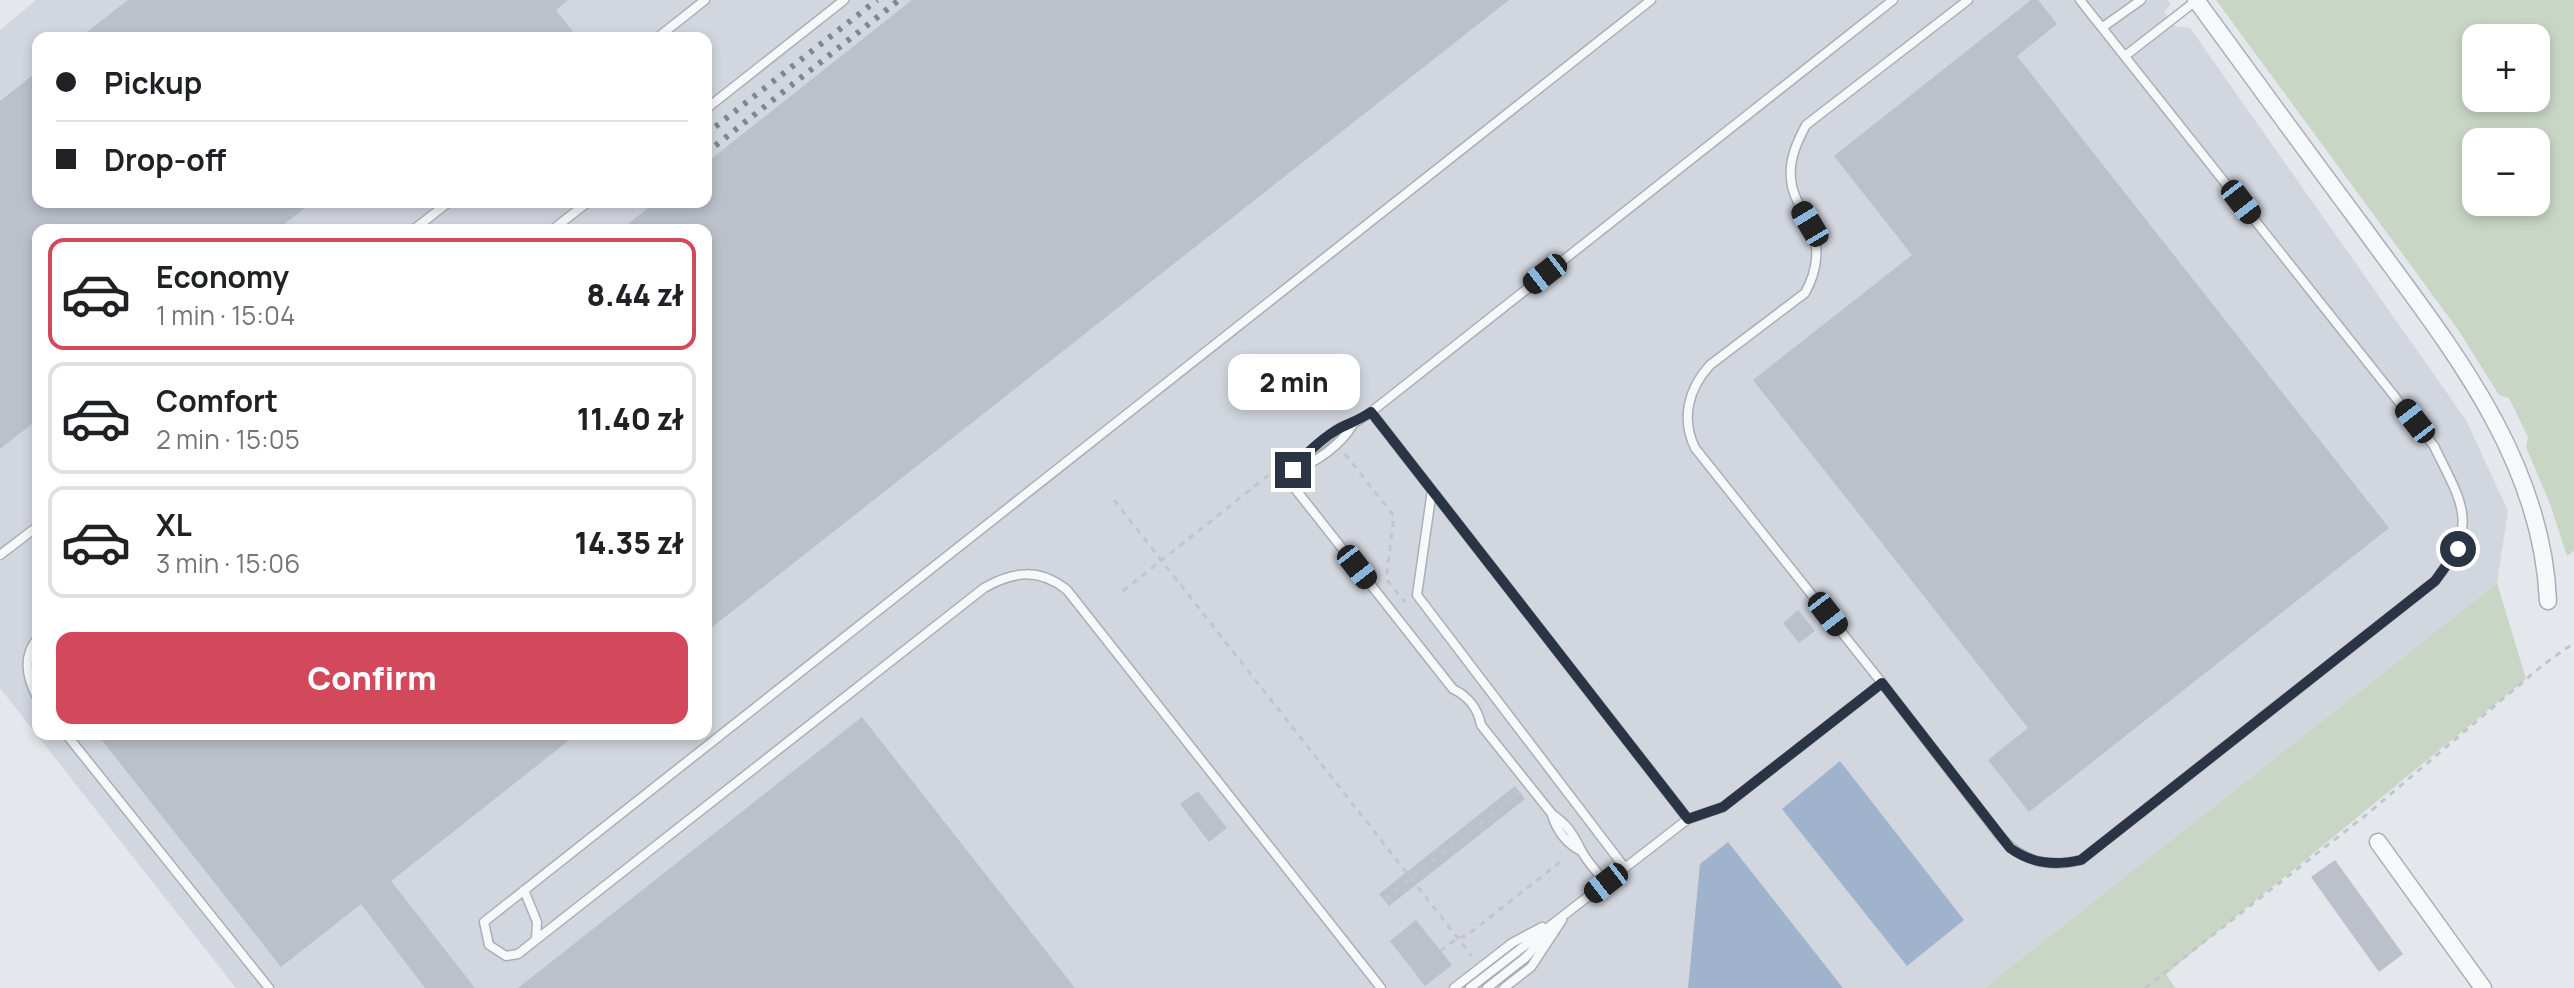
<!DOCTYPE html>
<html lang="en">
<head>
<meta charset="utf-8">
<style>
	:root { --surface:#fff; --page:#f2f2f2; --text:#202124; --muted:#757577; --line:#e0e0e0; --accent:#d1495b }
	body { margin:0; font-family:Manrope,sans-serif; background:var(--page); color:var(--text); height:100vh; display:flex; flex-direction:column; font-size:30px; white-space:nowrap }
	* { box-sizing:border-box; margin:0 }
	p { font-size:26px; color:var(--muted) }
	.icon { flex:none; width:44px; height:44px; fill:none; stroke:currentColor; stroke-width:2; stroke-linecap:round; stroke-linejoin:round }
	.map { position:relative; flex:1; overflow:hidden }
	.sheet { position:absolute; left:32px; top:224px; width:680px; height:516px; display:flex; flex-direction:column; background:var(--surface); border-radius:16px; box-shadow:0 4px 12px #0003 }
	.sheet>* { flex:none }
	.top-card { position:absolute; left:32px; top:32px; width:680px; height:176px; border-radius:16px; box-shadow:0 4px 12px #0003; display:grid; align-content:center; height:176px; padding:0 24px; background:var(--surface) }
	.controls { position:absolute; left:2462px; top:24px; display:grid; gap:16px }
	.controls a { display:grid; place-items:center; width:88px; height:88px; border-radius:16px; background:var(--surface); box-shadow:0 4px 12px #0003; font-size:40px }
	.end { position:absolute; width:36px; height:36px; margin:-18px; border:10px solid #2b3445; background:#fff; box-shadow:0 0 0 4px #fff }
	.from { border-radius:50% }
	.bubble { position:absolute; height:56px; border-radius:16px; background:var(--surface); box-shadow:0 4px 12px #0003; font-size:26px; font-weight:800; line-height:56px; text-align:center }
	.car { position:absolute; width:24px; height:48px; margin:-24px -12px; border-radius:10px; box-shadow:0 0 6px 2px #0007; background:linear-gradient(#222 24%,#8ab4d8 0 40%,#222 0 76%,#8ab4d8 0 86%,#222 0) }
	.top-card b { display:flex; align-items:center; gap:28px; height:76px; font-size:30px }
	.top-card b+b { border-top:2px solid var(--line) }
	.top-card i { width:20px; height:20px; background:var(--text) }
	ul { padding:14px 0 0; list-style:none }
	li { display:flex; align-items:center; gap:24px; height:112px; margin:0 16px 12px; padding:0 8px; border:4px solid var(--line); border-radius:16px }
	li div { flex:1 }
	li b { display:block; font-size:30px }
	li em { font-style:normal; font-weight:800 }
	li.on { border-color:var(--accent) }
	li>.icon { width:72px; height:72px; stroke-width:1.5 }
	.button { display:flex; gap:16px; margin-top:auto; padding:16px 24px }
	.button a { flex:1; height:92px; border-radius:16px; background:var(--accent); color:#fff; font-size:32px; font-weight:800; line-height:92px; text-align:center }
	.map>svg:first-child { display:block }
</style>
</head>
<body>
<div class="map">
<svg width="2574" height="988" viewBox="0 0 2574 988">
	<rect width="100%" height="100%" fill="#e4e7ec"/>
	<path fill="#d2d6de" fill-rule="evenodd" d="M36,0H2167L2171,4L2164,12L2175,26L2190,28L2466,420L2508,511L2497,583L1984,988H236L0,688V30ZM38,38H706V202H38ZM38,230H706V734H38Z"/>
	<path fill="#c9d6c5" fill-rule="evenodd" d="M2216,0H2574V551L2567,556L2550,504L2526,447L2528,437L2509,398L2499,395L2459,331ZM2476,38H2536V98H2476ZM2536,142V202H2476V142Z
		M2497,583L2526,679L2166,974L2175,988H1984Z"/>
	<path fill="#9fb4cc" d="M1840,761L1964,920L1907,966L1782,809Z
		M1728,842L1843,988H1688L1700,864Z"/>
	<path fill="#bbc0ca" d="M128,0H568L556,10L578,38H79Z
		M912,0H1509L706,632V230H620L656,202H706V163Z
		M2031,0H2038L2057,24L2017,56L2389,528L2029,812L1988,760L2028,728L1753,380L1912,255L1834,156Z
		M38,71V202H312L277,230H38V419L0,449V101Z
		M1798,610L1815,631L1799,643L1783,623Z
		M862,717L1075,988H518Z
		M97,734H577L391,881L475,988H425L361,904L281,967Z
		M1515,786L1525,799L1389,906L1379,894Z
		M1198,791L1227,828L1209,842L1180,804Z
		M2335,860L2403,954L2379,972L2311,877Z
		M1416,920L1452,965L1425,986L1390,941Z"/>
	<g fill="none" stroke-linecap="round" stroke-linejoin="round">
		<g stroke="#a9aeb7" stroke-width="11">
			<path id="service" d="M1968,0L1806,125C1797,142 1789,159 1791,179C1792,195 1801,207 1808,220C1821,244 1818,270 1805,293L1710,365C1688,389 1681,419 1695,448L1882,683L2000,836C2022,862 2049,868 2081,860L2435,581C2480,523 2463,506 2434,446L2080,0
				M2103,27L2141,0
				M657,38L705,0
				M2125,56L2197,0
				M706,109L844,0
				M413,230L449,202
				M552,230L588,202
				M1371,412L1353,424L1341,427L1299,460L1285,476L1453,689C1468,696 1478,709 1481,725L1552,814C1567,824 1573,834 1581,850C1587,862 1598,873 1606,883
				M1293,470C1315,464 1342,444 1353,424
				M1432,490L1417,595L1625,868
				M0,555L38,526
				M38,638C22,656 27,679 38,699
				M66,734L269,988
				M1552,815C1557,831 1566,843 1581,851
				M1688,819L1723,807L1882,683
				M524,890L537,922L536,939
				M1381,988L1067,590C1039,568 1014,571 984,588L518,954L506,956L489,945L484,922L1651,0
				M1454,988L1512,943L1542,927
				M1470,988L1688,819L1371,412L1893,0
				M1487,988L1525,958L1550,931
				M1504,988L1531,967L1562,920"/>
		</g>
		<g stroke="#a9aeb7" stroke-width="19">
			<path id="minor" d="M2196,0C2251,75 2306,151 2362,226C2444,339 2542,455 2548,601
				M2378,842L2483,988"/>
		</g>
		<path stroke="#c2c5cb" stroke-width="3" stroke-dasharray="6 6" stroke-linecap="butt" d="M1345,454L1394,516L1386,579L1405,602
			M1114,500L1472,956
			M1123,591L1270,474
			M1385,899L1520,792
			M1440,951L1458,938L1466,936L1565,858
			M2145,988L2366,815L2544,664L2574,643"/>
		<use href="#service" stroke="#f7f8fa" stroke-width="8"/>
		<use href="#minor" stroke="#f7f8fa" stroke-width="16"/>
		<path stroke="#7d8696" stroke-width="6" stroke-dasharray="4 8" stroke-linecap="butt" d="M706,134L877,0
			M706,153L899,0"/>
	</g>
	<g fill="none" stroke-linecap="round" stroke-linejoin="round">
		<path stroke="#2b3445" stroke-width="10" d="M1293,470C1301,457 1327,434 1342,427C1352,422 1361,419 1371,412L1688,819L1723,807L1882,683L2010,848C2032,864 2055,866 2081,860L2435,581L2458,549"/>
	</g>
</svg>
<div class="controls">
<a>+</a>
<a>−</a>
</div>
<i class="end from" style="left:2458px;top:549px"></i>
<i class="end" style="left:1293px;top:470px"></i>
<div class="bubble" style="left:1228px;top:354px;width:132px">2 min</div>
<i class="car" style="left:2241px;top:202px;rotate:142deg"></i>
<i class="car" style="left:1810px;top:224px;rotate:329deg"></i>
<i class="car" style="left:1545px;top:274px;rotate:232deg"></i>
<i class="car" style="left:2415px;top:421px;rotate:322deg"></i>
<i class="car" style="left:1357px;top:567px;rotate:142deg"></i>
<i class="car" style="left:1828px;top:614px;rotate:142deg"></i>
<i class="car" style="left:1606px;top:883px;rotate:232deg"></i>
<div class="top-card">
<b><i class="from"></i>Pickup</b>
<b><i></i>Drop-off</b>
</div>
<section class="sheet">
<ul>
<li class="on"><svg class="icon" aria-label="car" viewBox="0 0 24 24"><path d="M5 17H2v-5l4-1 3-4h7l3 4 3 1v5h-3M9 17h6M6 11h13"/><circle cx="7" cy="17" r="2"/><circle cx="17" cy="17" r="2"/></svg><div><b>Economy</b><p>1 min · 15:04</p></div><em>8.44 zł</em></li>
<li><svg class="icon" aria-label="car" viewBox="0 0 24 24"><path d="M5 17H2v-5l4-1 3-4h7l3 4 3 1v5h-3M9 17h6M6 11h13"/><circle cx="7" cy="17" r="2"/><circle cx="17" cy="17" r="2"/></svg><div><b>Comfort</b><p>2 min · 15:05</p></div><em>11.40 zł</em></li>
<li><svg class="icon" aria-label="car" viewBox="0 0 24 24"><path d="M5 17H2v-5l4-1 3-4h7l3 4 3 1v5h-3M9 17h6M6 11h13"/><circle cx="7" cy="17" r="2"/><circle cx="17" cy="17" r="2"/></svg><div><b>XL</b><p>3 min · 15:06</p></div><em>14.35 zł</em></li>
</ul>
<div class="button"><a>Confirm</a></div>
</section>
</div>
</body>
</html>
